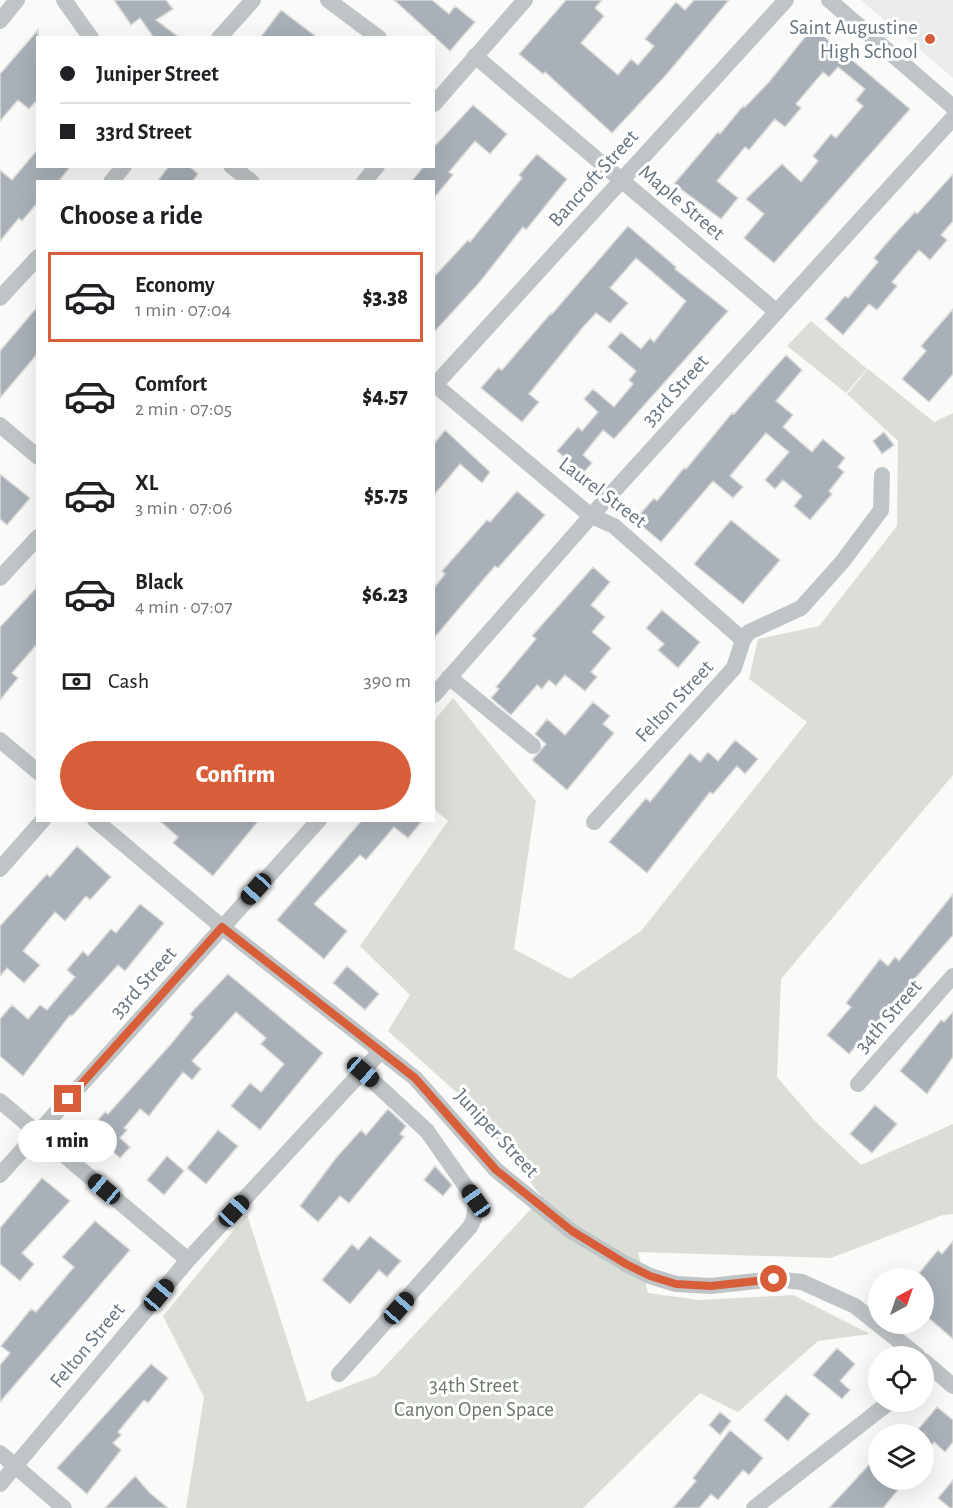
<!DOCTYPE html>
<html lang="en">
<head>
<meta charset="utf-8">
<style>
	:root { --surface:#fff; --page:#f6f6f6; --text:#202124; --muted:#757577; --line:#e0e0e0; --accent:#d85e39 }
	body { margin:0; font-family:"Alegreya Sans",sans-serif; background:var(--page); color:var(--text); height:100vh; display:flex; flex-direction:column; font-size:22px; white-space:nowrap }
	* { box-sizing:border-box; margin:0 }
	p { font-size:20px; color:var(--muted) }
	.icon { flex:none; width:33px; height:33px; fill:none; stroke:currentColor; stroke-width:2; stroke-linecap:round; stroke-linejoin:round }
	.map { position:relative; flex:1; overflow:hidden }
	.details { position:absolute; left:36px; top:180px; width:399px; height:642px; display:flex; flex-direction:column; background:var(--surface); border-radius:0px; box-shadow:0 6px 24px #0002 }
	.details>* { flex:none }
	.guide { position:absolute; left:36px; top:36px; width:399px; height:132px; border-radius:0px; box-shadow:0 6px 24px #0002; display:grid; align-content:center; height:132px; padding:0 24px; background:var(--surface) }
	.needle { width:39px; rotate:40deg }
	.tools { position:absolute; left:868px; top:1268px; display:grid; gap:12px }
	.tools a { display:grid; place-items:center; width:66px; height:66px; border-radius:50%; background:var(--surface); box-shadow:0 6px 24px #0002; font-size:30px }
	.end { position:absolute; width:27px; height:27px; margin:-14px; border:8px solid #d85e39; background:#fff; box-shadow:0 0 0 3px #fff }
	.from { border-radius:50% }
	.bubble { position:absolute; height:42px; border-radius:21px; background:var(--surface); box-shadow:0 6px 24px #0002; font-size:20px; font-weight:800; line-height:42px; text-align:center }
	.car { position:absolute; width:18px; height:36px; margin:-18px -9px; border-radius:8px; box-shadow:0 0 4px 2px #0007; background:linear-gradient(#222 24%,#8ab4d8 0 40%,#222 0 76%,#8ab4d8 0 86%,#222 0) }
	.guide b { display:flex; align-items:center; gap:21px; height:57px; font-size:22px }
	.guide b+b { border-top:2px solid var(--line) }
	.guide i { width:15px; height:15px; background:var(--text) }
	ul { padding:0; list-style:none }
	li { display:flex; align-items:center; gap:18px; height:90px; margin:0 12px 9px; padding:0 12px; border:3px solid transparent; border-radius:0px }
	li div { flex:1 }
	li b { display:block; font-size:22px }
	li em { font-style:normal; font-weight:800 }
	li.current { border-color:var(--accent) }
	li>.icon { width:54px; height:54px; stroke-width:1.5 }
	h2 { padding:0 24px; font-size:27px; line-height:72px }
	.pay { display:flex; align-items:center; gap:15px; height:66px; padding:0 24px; font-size:22px }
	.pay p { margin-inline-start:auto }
	.action { display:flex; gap:12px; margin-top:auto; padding:12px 24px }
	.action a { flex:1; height:69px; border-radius:36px; background:var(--accent); color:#fff; font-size:24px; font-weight:800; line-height:69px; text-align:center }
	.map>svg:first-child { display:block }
</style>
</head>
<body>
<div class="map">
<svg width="953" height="1508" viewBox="0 0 953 1508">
	<rect width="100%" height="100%" fill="#fafaf8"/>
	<path fill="#eaebeb" d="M861,0H953V78Z"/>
	<path fill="#daded7" d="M811,321L867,369L846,393L787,346Z
		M868,369L934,422L953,413V775L781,979L777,1077L814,1120L861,1165L953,1124V1214L943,1215L831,1258L638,1252L648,1293L699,1300L793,1295L870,1334L818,1341L738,1412L700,1393L583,1508H186L204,1397L163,1316L247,1214L307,1402L377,1375L542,1197L464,1099L388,1031L410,995L360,946L448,821L434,809V721L453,698L536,801L514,949L570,979L641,931L807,722L749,679L758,639L819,626L897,526L898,441L847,394Z"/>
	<path fill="#a9b0b7" stroke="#dbdbda" stroke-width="1.5" d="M114,0H166L173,9L156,20L180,38H154L140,18L131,25Z
		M394,0H432L449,14L455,6L475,22L450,51Z
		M566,0H602L595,8L604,16L581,43L618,75L631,59L638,65L654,46L645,39L676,2L685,10L694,0H729L666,75L612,133L545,72L543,74L519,54Z
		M281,10L318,38H260Z
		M813,27L910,109L774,263L744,238L764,214L746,199L782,164L801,182L818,161L813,156L831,134L836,138L863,106L856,100L865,89L838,67L829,77L823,72L796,104L801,108L785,127L775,119L749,150L745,147L717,181L738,198L721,219L674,184L718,132L720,134L743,106L745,107L769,82Z
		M38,30V99L29,109L18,100L0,121V74Z
		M473,105L507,134L490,154L475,141L449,172L453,175L434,198V182H411L424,166H434V147Z
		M38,149V166H71L58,182H38V202L22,221L19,218L0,241V170L12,180Z
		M537,154L567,179L526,230L523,227L479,283L434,332V277L468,240L470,242L522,178L519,175Z
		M169,166H189L198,174L192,182H157Z
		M953,174V221L941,235L947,240L930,260L919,250L892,282L897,286L877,310L869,304L843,335L825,319L845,296L848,298L878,262L874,258L891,238L915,212L917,214Z
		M628,226L676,267L675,269L728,311L614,439L603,430L583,455L592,463L583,473L557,451L578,427L582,431L598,412L584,399L593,389L614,407L633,384L629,380L636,371L608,347L621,332L641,349L650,338L654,342L686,301L636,258L610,288L628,303L610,323L596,313L583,327L529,394L539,402L522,422L481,388L498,368L502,370L551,313L552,314Z
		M38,306V353L0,398V351Z
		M953,309V374L929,402L902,379L926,351L921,346Z
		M786,355L802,370L776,401L793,415L783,427L812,452L823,439L845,458L838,467L844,472L829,491L832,494L810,520L794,506L802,496L783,480L775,489L765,480L789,452L766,433L730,476L743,487L733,498L713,481L661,542L635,520L654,498L657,501L684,468L686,469L732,413L734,414Z
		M445,430L490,472L482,483L460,464L434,495V444Z
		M884,432L894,445L882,454L873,441Z
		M0,474L30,498L7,525L0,519Z
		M517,491L545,515L498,568L495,566L434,638V588L445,574L442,571L487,520L490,522Z
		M731,520L780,560L743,604L694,564Z
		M593,567L610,582L591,605L605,617L592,632L611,648L591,672L597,677L585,691L565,675L556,686L549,680L542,689L537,685L511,715L491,698L499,689L496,687L536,639L532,636Z
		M38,586V643L12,673L18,678L0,700V627Z
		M662,610L700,642L678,668L658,650L664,644L646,628Z
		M593,702L610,716L603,724L614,733L567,790L532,760L546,744L535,734L547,719L565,735Z
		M735,740L758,759L745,774L737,766L713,794L710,792L647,873L609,842L646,798L650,802L690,753L700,762L708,752L718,761Z
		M159,820H259L213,876L173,843L178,837Z
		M362,820H423L408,838L394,827L366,860L360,855L314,904L347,931L324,959L277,920Z
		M77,846L111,877L90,900L86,896L65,921L55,912L23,951L40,965L24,983L7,968L0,976V926L47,874L50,877Z
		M953,894V935L849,1054L827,1035L851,1007L846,1003L880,959L888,966L895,957L899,961Z
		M140,904L164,923L125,971L118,965L72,1016L70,1015L23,1076L0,1056V1019L12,1005L28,1019L40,1005L47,1010L75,977L67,970L83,951L88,956L111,929L116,933Z
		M347,966L379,994L365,1010L333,983Z
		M228,974L323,1053L260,1130L231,1106L250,1083L261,1092L284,1064L261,1044L266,1038L236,1012L192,1061L201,1069L192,1080L183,1072L149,1116L140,1109L124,1128L127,1130L120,1138L130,1147L120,1158L89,1131L105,1112L108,1114L171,1044L193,1017L190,1014Z
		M953,1012V1057L927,1094L900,1071L941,1020L944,1022Z
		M875,1105L897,1124L872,1153L850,1134Z
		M388,1109L406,1126L400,1134L404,1137L349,1203L340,1196L318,1222L300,1206L336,1158L361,1130L366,1135Z
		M218,1130L238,1146L206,1184L187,1168Z
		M167,1156L184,1171L164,1195L147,1180Z
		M435,1166L452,1185L443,1196L424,1180Z
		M42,1178L70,1201L22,1253L34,1264L20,1281L0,1264V1228Z
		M95,1221L130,1250L0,1402V1365L10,1353L1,1346L31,1309L36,1312L74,1267L62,1257Z
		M370,1236L401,1261L387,1277L379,1270L350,1304L322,1280L352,1244L358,1250Z
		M953,1241V1339L924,1314V1278H915L938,1250L942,1254Z
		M837,1348L855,1364L840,1381L850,1390L842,1399L813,1375Z
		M151,1364L168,1378L148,1403L144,1400L118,1432L121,1435L113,1443L121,1450L87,1494L57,1468Z
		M786,1394L810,1414L788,1441L764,1420Z
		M937,1407L953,1420V1442L945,1452L934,1442L924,1454V1434H914Z
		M720,1412L731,1421L720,1435L709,1425Z
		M730,1430L763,1458L749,1475L743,1470L718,1500L711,1494L699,1508H673L696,1481L693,1478Z
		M879,1454V1479H907L883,1508H829Z
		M135,1476L150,1493L168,1508H105Z
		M953,1480V1508H950L938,1498Z"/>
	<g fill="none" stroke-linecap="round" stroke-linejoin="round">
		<path stroke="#bfc4c7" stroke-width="16" d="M64,0L91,38
			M328,0L379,38
			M829,0L953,107
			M0,21L17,0
			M219,38L253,0
			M475,56L777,312
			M434,104L525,0
			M231,166L252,182
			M111,182L124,166
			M364,182L377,166
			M0,298L38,257
			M434,384L591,516L614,526L743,640
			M434,386L786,0
			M0,425L38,457
			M0,578L38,537
			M449,677L533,746
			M434,695L591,516L953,118
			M0,740L38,772
			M95,820L222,927L415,1078L496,1170L571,1231L626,1264L650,1276L676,1284L711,1286L774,1279L802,1282L855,1306L918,1356
			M594,822L734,668L743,640L749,632L801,608L843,561L881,510L882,475
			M0,869L43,820
			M858,1084L953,976
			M0,1101L188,1260
			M0,1175L319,820
			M924,1361L953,1386
			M339,1374L470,1227L474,1219L476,1201L427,1131L363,1072
			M0,1453L64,1508
			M0,1484L188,1260L381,1051
			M754,1508L891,1401"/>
	</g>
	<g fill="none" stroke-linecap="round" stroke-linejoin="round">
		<path stroke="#d85e39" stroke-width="8" d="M68,1099L222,927L415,1078L496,1170L572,1231L626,1264L650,1276L676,1284L711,1286L774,1279"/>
	</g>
	<circle fill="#d85e39" stroke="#fff" stroke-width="2" cx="930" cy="39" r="6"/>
	<g text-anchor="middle" stroke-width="6" stroke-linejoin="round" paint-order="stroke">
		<g font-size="21" fill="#667581" stroke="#fff" text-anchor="end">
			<text x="918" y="34">Saint Augustine<tspan x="918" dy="24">High School</tspan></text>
		</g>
		<g font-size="21" fill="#667581" stroke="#fff">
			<text transform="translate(593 178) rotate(-48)" y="7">Bancroft Street</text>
			<text transform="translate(682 202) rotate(40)" y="7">Maple Street</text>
			<text transform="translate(675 390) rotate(-48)" y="7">33rd Street</text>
			<text transform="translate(603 492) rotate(37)" y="7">Laurel Street</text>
			<text transform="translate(674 701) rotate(-47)" y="7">Felton Street</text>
			<text transform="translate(143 982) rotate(-48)" y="7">33rd Street</text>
			<text transform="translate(888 1016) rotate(-49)" y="7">34th Street</text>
			<text transform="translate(497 1133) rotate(47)" y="7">Juniper Street</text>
			<text transform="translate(87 1345) rotate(-50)" y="7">Felton Street</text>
		</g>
		<g font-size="21" fill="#687965" stroke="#fff">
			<text x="474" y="1392">34th Street<tspan x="474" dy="24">Canyon Open Space</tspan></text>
		</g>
	</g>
</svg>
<div class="tools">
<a><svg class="needle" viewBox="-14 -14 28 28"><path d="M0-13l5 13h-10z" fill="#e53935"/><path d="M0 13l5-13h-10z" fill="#757577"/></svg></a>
<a><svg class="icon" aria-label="locate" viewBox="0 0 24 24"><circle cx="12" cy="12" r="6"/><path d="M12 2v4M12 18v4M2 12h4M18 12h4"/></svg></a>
<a><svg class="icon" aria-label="layers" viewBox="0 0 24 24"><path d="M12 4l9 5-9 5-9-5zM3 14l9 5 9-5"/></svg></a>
</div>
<i class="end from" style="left:774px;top:1279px"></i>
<i class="end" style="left:68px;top:1099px"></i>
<div class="bubble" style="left:18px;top:1120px;width:99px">1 min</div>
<i class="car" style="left:256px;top:889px;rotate:222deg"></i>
<i class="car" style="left:363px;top:1072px;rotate:131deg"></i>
<i class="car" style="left:104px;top:1189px;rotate:310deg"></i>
<i class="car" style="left:476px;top:1201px;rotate:325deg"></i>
<i class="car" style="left:234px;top:1211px;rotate:43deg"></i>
<i class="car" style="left:159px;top:1295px;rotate:40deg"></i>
<i class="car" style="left:399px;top:1308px;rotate:41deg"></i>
<div class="guide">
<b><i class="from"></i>Juniper Street</b>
<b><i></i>33rd Street</b>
</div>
<section class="details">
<h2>Choose a ride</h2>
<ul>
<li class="current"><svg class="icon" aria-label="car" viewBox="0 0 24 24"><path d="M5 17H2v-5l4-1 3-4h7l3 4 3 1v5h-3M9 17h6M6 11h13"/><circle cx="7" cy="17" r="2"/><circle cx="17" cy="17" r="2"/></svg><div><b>Economy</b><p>1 min · 07:04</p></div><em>$3.38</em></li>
<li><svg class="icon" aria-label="car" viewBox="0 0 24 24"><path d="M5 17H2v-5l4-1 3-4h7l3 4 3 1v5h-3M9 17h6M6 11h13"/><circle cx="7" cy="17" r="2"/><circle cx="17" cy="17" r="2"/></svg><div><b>Comfort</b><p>2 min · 07:05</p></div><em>$4.57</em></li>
<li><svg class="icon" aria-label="car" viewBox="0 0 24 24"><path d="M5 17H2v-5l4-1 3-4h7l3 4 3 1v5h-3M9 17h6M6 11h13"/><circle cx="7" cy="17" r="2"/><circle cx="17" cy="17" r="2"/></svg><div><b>XL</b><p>3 min · 07:06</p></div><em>$5.75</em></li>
<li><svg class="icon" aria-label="car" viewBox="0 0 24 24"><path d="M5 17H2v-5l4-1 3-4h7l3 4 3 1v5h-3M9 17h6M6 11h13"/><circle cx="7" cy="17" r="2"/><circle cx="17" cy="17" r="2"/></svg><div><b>Black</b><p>4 min · 07:07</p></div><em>$6.23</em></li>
</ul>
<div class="pay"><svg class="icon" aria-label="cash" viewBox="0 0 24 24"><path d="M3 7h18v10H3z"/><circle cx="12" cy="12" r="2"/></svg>Cash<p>390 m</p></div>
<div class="action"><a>Confirm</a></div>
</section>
</div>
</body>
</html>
